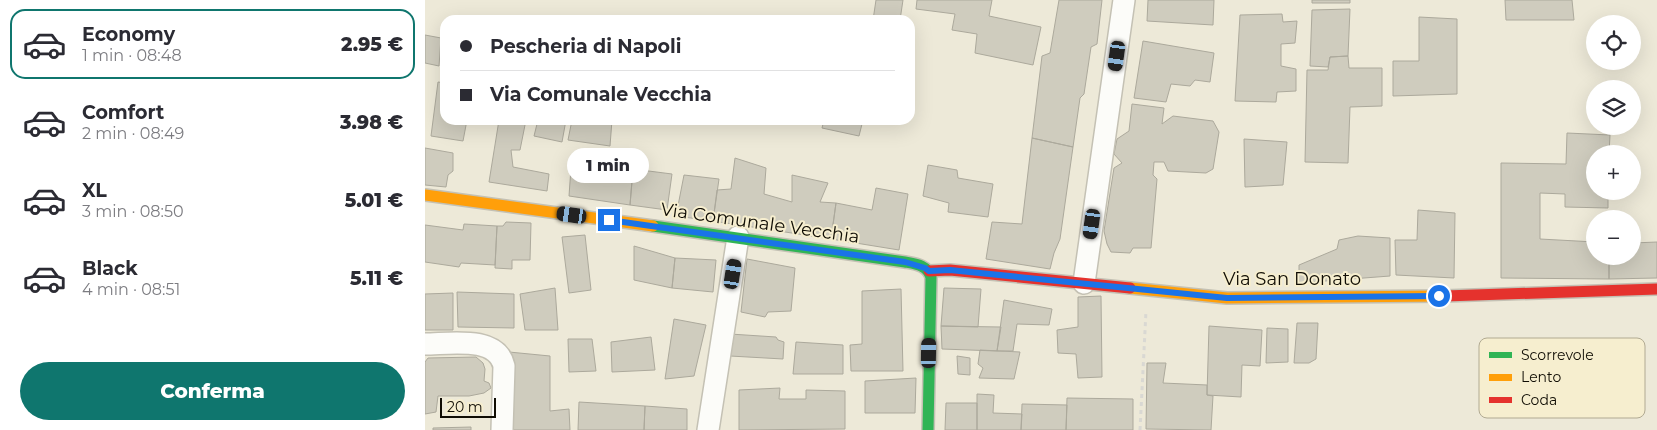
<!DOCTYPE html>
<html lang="it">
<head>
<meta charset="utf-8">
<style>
	:root { --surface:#fff; --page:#f2f2f3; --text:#2b2b33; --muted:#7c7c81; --line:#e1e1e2; --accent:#0f766e }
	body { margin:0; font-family:Montserrat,sans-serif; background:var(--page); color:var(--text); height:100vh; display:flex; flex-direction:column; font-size:19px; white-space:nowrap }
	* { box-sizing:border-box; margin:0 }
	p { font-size:16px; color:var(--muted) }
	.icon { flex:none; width:28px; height:28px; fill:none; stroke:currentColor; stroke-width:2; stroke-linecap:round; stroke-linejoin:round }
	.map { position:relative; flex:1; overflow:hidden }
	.details { display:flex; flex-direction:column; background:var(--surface); width:425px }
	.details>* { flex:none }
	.top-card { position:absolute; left:15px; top:15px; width:475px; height:110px; border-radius:15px; box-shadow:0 5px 20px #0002; display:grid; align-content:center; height:110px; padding:0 20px; background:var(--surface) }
	.tools { position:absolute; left:1161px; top:15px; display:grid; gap:10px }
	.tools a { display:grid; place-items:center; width:55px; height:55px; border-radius:50%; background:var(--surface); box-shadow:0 5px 20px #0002; font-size:25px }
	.scale { position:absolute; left:15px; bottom:12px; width:56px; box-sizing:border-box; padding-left:5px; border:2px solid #100d04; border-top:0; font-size:14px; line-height:18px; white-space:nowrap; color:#100d04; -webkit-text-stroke:4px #f6eecf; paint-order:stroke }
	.end { position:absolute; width:22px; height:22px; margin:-11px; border:6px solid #1a73e8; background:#fff; box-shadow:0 0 0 2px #fff }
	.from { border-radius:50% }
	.bubble { position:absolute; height:35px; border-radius:18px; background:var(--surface); box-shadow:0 5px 20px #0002; font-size:16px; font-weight:800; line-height:35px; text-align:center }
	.car { position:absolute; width:15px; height:30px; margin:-15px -8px; border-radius:6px; box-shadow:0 0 4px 1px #0007; background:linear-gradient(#222 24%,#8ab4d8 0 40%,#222 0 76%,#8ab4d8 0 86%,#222 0) }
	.top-card b { display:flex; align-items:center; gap:18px; height:48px; font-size:19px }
	.top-card b+b { border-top:1px solid var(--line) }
	.top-card i { width:12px; height:12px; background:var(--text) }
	ul { padding:9px 0 0; list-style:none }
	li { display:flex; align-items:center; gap:15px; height:70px; margin:0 10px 8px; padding:0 10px; border:2px solid transparent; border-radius:15px }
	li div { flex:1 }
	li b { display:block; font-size:19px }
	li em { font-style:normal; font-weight:800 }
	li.on { border-color:var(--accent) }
	li>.icon { width:45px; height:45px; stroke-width:1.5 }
	.cta { display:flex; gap:10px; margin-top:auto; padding:10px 20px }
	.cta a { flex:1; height:58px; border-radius:30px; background:var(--accent); color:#fff; font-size:20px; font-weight:800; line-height:58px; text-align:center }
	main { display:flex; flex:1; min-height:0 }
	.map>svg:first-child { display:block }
</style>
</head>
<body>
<main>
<section class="details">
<ul>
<li class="on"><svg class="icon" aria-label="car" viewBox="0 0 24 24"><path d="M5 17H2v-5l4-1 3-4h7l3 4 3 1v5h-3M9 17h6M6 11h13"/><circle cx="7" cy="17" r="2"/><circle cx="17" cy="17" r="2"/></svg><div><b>Economy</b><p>1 min · 08:48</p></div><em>2.95 €</em></li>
<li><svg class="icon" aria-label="car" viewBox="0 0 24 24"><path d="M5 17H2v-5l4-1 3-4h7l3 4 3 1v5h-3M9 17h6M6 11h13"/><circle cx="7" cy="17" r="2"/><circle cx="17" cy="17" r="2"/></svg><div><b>Comfort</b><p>2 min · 08:49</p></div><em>3.98 €</em></li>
<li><svg class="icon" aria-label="car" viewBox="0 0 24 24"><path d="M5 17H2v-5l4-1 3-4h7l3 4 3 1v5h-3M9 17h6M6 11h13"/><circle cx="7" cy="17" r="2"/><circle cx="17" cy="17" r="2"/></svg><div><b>XL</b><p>3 min · 08:50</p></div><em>5.01 €</em></li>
<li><svg class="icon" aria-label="car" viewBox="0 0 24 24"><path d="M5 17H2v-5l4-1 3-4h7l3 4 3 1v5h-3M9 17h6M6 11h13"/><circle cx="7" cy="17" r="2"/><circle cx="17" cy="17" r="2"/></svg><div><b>Black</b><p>4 min · 08:51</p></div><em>5.11 €</em></li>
</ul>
<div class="cta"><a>Conferma</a></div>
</section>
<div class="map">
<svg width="1232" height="430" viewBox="0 0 1232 430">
	<rect width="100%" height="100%" fill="#ede9d8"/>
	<path fill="#cfccbe" stroke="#aca99c" d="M451,0H478L475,20H448Z
		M492,0H567L564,16L616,27L608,65L550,53L552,34L527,30L530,14L491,9Z
		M634,0H677L672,44L666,47L659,94L655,98L648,147L607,138L617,56L625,53Z
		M723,0H789L788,25L722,21Z
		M887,0H925V3H887Z
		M1080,0H1147L1149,20H1081Z
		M925,9L923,56L905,57L903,67L885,66L887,10Z
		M857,14L858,22L872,21L870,43L856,44V66L871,69V91L852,92L851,102L810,101L815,15Z
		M994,17L1032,19V94L968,96V61H994Z
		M0,35L16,38L14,66L0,63Z
		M718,41L789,53L785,82L770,80L765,86L746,84L741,102L709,98Z
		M923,56L924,68H957V106L925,107L923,163L880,162L882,70H903L905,57Z
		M13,82L20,83V120H42L38,141L6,136Z
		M707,104L739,108L737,124L748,116L788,121L794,132L788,169L781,173L743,171L739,162H729L728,175L732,179L726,248H708L705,253L686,252L682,244L679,231L689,168L697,163L689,154L692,139L704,131Z
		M74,120H101L95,150H86L88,167L124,174L122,191L64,182Z
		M113,120H141L137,142L109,136Z
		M147,120H187L185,146L143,140Z
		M399,120H438L434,136L397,128Z
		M1142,133L1185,135L1184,154H1170V191H1183V208L1140,207V194L1115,193V239L1170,242V256H1184V279L1076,278V163L1141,164Z
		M607,138L648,147L635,239L629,253L625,269L561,259L567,222L597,224Z
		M819,139L862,142L858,185L820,187Z
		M0,148L28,153V171L23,175L21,187L0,185Z
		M310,158L341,168L339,194L367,202V175L403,183L395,202L411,203L406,239L288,221L292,190L306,189Z
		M503,165L532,170L533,178L568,184L563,217L523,212L524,203L498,196Z
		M146,168L208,169L205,205L144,196Z
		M208,169L247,174L242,210L205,205Z
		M259,175L294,179L288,221L251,216Z
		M451,188L483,194L474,250L406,239L411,203L447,210Z
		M993,210L1030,213L1029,278L971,275L970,240H992Z
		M81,222L106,223L105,260H87V269L70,268L72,226H78Z
		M39,224L72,226L70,265L36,263L34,267L0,262V225L38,230Z
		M160,235L166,290L144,293L137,237Z
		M933,236L965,238V276L874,283V265L912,249L914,240Z
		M1232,242V278L1184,279V256H1208V243Z
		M209,246L250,258L247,288L209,280Z
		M250,258L291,260L288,292L247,288Z
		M322,259L370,268L366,311L343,312L340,317L316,312Z
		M130,288L133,330H100L95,294Z
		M519,288L556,289L553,327L516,326Z
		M476,289L478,371H426L425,345L437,344V291Z
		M32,292L89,294V328L33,327Z
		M28,293V330H0V294Z
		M676,296L677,377L653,378L651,354L633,353L632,330L653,327V297Z
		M579,300L627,309L624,325L592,324L588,351H572Z
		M249,319L281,325L269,376L240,379Z
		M872,323H893L891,359L884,363H869Z
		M516,326L576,327L572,351L517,349Z
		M784,326L837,330L835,366L817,365L816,397L782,395Z
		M842,328L863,329V362L841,363Z
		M305,334L351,337L353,340L359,342L358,359L305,356Z
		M226,337L230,370L187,372L186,342Z
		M143,339H167L171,371L144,372Z
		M371,342L418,345V374H368Z
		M555,350L595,352L589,379L554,378L558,368L553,364Z
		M84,352L125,356V411L144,409L145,430H86Z
		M532,356L545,358V375L533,374Z
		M51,357L58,363L60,369L59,381L64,383L66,388L59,393L44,396H13L11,412L0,414V362L3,358Z
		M722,363H741L738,383L782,385V395L788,396L786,430L721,429Z
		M491,378L490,413H440V381Z
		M355,388L354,399H381V390L420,391V429L314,430V390Z
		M552,394L569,395L568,413L597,414L596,430H552Z
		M642,398L708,399V430H641Z
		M154,402L220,406L219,430H153Z
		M521,403H552V430H520Z
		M597,404L642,405L641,430H596Z
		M220,406L262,409V430H219Z
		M46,427V430H8V428Z"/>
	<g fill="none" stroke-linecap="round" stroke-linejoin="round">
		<g stroke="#c4c1b4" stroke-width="24">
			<path id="street" d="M659,283L699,0
				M0,344C24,344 72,335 79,366L77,430
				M283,430L313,237"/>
		</g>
		<g stroke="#c4c1b4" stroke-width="14">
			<path id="fast" d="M228,226L480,262C491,264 502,265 506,277L503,430"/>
		</g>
		<g stroke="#c4c1b4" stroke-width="14">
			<path id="slow" d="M0,195L228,226
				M705,288L802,298L1020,296"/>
		</g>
		<g stroke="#c4c1b4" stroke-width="14">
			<path id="jam" d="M504,271L525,270L705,288
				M1020,296L1232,289"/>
		</g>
		<path stroke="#d9d8d3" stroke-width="3" stroke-dasharray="4 4" stroke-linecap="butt" d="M715,430L721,311"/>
		<use href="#street" stroke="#fcfcf9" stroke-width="21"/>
		<use href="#fast" stroke="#30b455" stroke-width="11"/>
		<use href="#slow" stroke="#ff9f0a" stroke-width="11"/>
		<use href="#jam" stroke="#e5322d" stroke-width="11"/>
	</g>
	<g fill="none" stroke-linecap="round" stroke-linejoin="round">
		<path stroke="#1a73e8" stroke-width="6" d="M184,220L480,262L500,268L504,271L525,270L802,298L1014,296"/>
	</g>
	<g text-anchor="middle" stroke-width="4" stroke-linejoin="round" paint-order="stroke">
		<g font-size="18" fill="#100d04" stroke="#f6eecf">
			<text transform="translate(335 223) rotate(8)" y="6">Via Comunale Vecchia</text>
			<text x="867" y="285">Via San Donato</text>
		</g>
	</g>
	<rect x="1054" y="338" width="166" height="80" rx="8" fill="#f6eecf" stroke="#b1aa92" stroke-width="1"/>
	<rect x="1064" y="352" width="23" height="6" fill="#30b455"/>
	<rect x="1064" y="374" width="23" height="7" fill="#ff9f0a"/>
	<rect x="1064" y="397" width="23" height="6" fill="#e5322d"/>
	<g font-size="14" fill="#100d04">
		<text x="1096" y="360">Scorrevole</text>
		<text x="1096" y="382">Lento</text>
		<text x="1096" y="405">Coda</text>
	</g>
</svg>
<div class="tools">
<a><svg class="icon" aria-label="locate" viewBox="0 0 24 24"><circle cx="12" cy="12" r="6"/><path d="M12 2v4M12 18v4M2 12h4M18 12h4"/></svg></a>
<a><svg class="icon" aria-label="layers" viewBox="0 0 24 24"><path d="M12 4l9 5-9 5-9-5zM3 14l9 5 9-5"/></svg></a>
<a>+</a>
<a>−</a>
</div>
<div class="scale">20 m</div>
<i class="end from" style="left:1014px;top:296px"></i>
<i class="end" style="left:184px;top:220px"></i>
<div class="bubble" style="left:142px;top:148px;width:82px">1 min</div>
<i class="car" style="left:692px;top:56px;rotate:188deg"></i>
<i class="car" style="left:147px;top:215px;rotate:278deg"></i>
<i class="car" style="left:667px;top:224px;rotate:188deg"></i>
<i class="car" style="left:308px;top:274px;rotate:9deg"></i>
<i class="car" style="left:504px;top:353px;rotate:1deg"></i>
<div class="top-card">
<b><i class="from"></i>Pescheria di Napoli</b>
<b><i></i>Via Comunale Vecchia</b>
</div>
</div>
</main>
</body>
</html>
